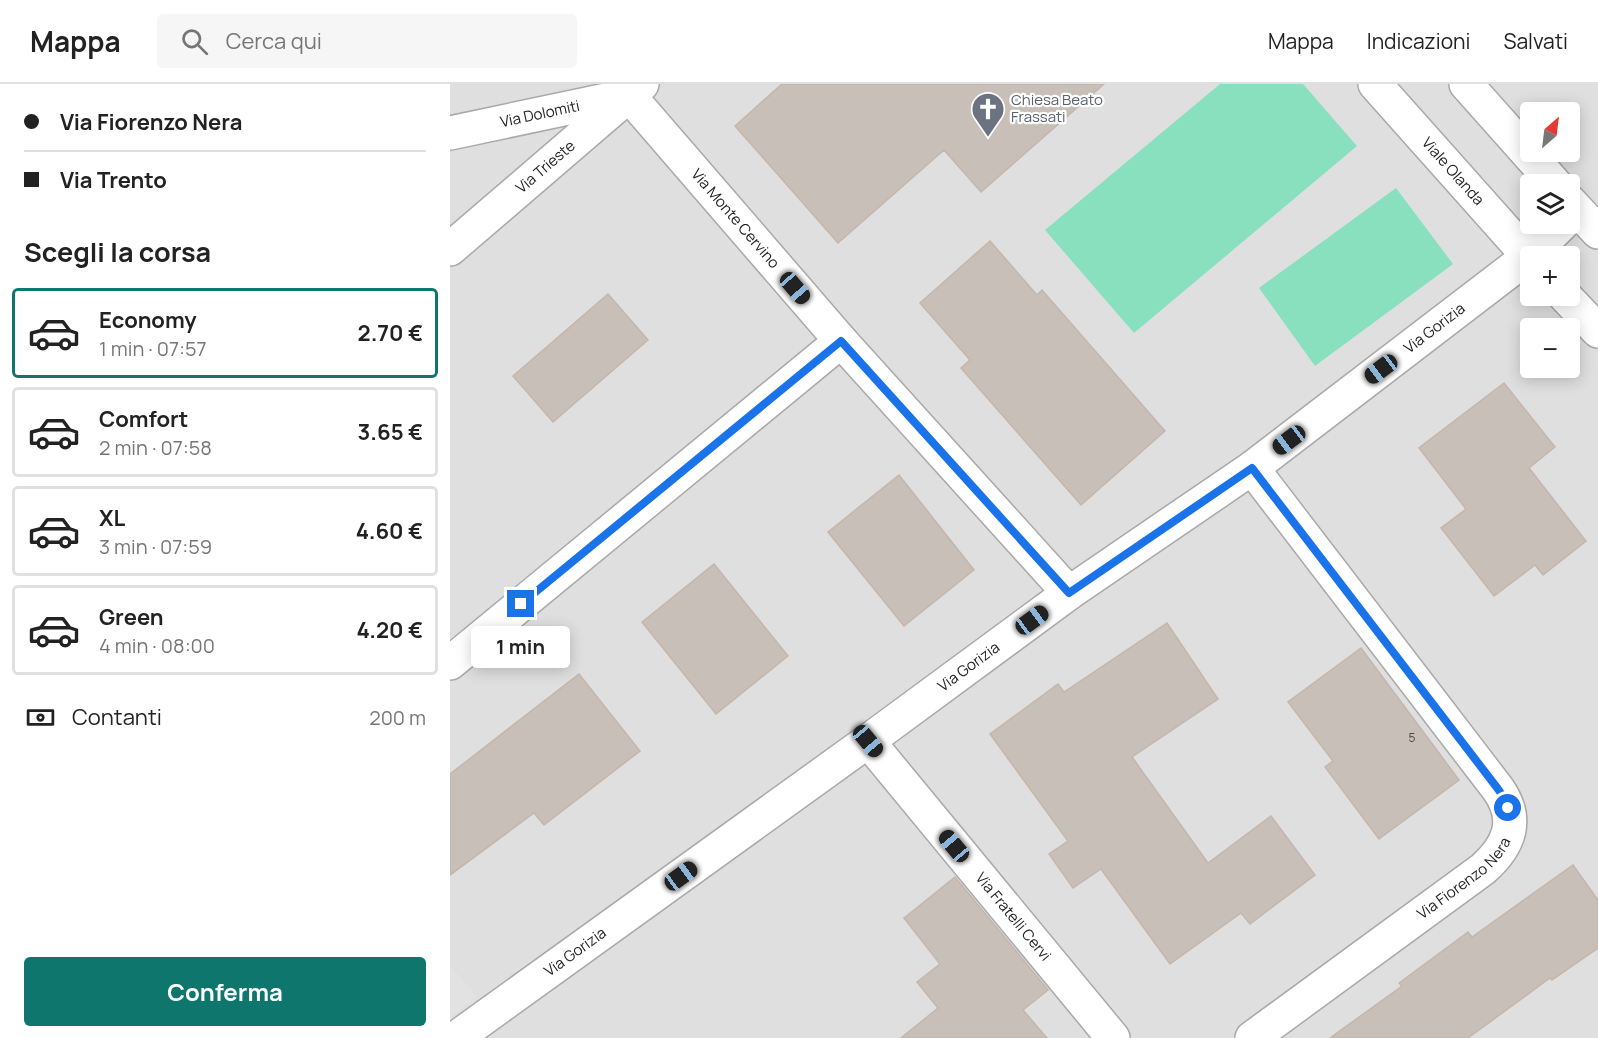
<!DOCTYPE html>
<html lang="it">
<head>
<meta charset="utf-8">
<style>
	:root { --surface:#fff; --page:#f6f6f6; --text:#222; --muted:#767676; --line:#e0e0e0; --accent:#0f766e }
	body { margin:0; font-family:Manrope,sans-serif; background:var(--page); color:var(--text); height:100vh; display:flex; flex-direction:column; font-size:22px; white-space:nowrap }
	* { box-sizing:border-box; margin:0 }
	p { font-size:20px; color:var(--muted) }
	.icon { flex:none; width:33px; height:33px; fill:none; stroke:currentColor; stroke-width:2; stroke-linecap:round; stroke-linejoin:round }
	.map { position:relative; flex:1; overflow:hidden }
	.drawer { display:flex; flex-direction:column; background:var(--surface); width:450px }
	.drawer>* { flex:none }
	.guide { display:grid; align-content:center; height:132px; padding:0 24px; background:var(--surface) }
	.needle { width:39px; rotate:28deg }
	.buttons { position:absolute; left:1070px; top:18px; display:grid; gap:12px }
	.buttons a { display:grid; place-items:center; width:60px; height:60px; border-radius:6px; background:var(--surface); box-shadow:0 3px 15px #0003; font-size:30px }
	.end { position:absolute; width:27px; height:27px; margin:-14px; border:8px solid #1a73e8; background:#fff; box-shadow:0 0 0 3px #fff }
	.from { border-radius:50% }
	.bubble { position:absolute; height:42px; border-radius:6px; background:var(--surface); box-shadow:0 3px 15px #0003; font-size:20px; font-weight:700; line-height:42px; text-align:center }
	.car { position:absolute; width:18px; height:36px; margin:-18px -9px; border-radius:8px; box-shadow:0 0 4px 2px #0007; background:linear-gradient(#222 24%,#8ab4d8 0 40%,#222 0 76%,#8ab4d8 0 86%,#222 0) }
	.guide b { display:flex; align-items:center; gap:21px; height:57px; font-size:22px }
	.guide b+b { border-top:2px solid var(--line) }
	.guide i { width:15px; height:15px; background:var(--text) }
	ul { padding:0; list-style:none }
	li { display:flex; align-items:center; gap:18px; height:90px; margin:0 12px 9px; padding:0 12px; border:3px solid var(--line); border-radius:6px }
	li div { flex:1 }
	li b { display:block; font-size:22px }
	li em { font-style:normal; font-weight:700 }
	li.active { border-color:var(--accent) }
	li>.icon { width:54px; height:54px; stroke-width:1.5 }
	h2 { padding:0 24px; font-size:27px; line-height:72px }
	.pay { display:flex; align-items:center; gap:15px; height:66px; padding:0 24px; font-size:22px }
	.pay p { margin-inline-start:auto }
	.action { display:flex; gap:12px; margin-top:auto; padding:12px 24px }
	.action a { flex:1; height:69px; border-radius:6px; background:var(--accent); color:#fff; font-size:24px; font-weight:700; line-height:69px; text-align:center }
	header { display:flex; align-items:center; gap:36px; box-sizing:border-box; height:84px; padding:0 30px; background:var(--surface); border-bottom:2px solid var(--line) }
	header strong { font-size:28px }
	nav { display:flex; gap:33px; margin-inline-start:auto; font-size:21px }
	.search { width:420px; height:54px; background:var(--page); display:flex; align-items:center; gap:15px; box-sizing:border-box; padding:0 21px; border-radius:6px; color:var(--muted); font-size:22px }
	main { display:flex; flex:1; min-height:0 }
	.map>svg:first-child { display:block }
</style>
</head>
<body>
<header>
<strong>Mappa</strong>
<div class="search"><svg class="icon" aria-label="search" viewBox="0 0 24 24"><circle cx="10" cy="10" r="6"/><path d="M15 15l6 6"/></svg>Cerca qui</div>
<nav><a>Mappa</a><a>Indicazioni</a><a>Salvati</a></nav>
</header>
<main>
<section class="drawer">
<div class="guide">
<b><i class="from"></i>Via Fiorenzo Nera</b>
<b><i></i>Via Trento</b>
</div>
<h2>Scegli la corsa</h2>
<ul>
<li class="active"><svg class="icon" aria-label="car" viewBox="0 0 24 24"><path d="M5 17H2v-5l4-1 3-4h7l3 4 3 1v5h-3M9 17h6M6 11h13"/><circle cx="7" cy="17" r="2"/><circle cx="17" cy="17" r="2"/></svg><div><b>Economy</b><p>1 min · 07:57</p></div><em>2.70 €</em></li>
<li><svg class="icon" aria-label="car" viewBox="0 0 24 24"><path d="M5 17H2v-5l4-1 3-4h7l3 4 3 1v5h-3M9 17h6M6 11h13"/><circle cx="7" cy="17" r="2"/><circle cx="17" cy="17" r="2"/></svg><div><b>Comfort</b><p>2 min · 07:58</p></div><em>3.65 €</em></li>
<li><svg class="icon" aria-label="car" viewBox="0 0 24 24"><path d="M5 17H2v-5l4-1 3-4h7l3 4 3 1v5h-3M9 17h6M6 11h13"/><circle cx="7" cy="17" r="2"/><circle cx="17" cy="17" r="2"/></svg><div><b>XL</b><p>3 min · 07:59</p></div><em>4.60 €</em></li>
<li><svg class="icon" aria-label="car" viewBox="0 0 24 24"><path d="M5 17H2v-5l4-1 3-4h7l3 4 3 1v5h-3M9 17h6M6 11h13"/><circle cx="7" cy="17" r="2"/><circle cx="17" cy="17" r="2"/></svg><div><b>Green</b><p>4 min · 08:00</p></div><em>4.20 €</em></li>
</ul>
<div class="pay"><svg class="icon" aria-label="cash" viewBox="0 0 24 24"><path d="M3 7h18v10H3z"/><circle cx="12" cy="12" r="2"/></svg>Contanti<p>200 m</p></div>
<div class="action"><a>Conferma</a></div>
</section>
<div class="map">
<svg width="1148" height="954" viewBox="0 0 1148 954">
	<rect width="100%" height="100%" fill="#f2efe9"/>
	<path fill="#e0dfdf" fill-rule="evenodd" d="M0,0H1148V954H0ZM1080,28H1119V68H1080ZM1080,100H1119V140H1080ZM1080,172H1119V212H1080ZM1080,244H1119V284H1080Z"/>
	<path fill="#88e0be" d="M770,0H853L907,62L684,249L595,146Z
		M946,104L1003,180L865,282L809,204Z"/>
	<path fill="#e2e2e2" d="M0,881L27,913L0,934Z"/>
	<path fill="#c7bfb8" stroke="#c4b6ab" stroke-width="1.5" d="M332,0H654L531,108L494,66L388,159L285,42Z
		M540,157L587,211L592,206L715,347L631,421L511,284L520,276L470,219Z
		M158,210L198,256L103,338L63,292Z
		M1054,299L1105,363L1079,384L1136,457L1093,491L1085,481L1044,512L991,444L1016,425L969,364Z
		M449,391L524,486L454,542L378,448Z
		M264,480L338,572L266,630L192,538Z
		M717,539L768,615L682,673L758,779L821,732L865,791L800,840L791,829L720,880L651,785L623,804L599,770L618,757L540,650L608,600L614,608Z
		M911,564L1009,696L929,755L875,683L883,677L838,618Z
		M129,590L190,667L94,741L84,729L0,791V690Z
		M1123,781L1148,816V864L1102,896L1100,894L1018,954H880L952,902L949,899L1018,848L1022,853Z
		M505,793L598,906L573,926L597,954H451L488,924L467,898L490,880L454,834Z"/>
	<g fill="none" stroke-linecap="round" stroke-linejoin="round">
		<g stroke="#a9a9a9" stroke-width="36">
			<g id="minor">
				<path id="s1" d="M169,0L391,257L619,509"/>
				<path id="s2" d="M925,0L1080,174"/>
				<path d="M1016,0L1105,100"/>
				<path id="s3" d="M0,49L175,12"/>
				<path d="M1119,117L1148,148"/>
				<path id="s4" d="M0,165L192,0"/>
				<path d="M1115,212L1148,247"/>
				<path d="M0,579L391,257"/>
				<path id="s5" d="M418,657L663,954"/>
				<path id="s6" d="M6,954L418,657L619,509L802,384L1079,172L1112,140"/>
				<path id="s7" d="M802,954L1033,785C1059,762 1070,736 1048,705L802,384"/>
			</g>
		</g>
		<use href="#minor" stroke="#fff" stroke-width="33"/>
	</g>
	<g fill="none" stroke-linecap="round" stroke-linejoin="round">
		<path stroke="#1a73e8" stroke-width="8" d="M71,520L391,257L619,509L802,384L1048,705L1054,714L1058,724"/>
	</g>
	<defs>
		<g id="church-pin" transform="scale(1.725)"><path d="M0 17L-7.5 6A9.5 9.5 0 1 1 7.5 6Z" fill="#6b7280" stroke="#fff"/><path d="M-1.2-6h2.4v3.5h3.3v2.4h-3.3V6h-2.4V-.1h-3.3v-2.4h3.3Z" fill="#fff"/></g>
	</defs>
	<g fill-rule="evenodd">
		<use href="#church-pin" x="538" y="25"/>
	</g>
	<g text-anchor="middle" stroke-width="4.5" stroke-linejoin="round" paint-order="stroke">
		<g font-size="12" fill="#4b4948">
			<text x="962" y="658">5</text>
		</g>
		<g font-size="15" fill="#5b616d" stroke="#fff" text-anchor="start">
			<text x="561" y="21">Chiesa Beato<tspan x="561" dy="17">Frassati</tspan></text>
		</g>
		<g font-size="15" fill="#222" stroke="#fff">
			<text dy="5" stroke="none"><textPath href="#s3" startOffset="92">Via Dolomiti</textPath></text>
			<text dy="5" stroke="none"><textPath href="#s4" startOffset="126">Via Trieste</textPath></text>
			<text dy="5" stroke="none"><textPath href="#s2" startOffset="117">Viale Olanda</textPath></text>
			<text dy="5" stroke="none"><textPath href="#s1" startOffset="178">Via Monte Cervino</textPath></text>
			<text dy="5" stroke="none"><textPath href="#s6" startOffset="1209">Via Gorizia</textPath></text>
			<text dy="5" stroke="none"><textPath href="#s6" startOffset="633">Via Gorizia</textPath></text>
			<text dy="5" stroke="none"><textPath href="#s7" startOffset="266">Via Fiorenzo Nera</textPath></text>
			<text dy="5" stroke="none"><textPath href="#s5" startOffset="228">Via Fratelli Cervi</textPath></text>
			<text dy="5" stroke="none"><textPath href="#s6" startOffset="147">Via Gorizia</textPath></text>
		</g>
	</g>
</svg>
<div class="buttons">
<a><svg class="needle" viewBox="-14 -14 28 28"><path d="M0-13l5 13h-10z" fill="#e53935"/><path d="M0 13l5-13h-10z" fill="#767676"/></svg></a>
<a><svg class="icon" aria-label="layers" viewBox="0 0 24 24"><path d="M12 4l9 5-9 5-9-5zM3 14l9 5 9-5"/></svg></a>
<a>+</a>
<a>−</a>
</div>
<i class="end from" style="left:1058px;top:724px"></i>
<i class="end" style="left:71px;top:520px"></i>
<div class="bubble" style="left:21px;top:542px;width:99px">1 min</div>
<i class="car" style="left:345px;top:204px;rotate:139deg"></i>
<i class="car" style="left:931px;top:285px;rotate:233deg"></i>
<i class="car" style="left:839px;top:356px;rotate:233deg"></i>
<i class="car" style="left:582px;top:536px;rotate:54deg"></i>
<i class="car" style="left:418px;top:657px;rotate:140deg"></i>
<i class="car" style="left:504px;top:762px;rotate:320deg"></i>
<i class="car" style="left:231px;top:792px;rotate:54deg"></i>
</div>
</main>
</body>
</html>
